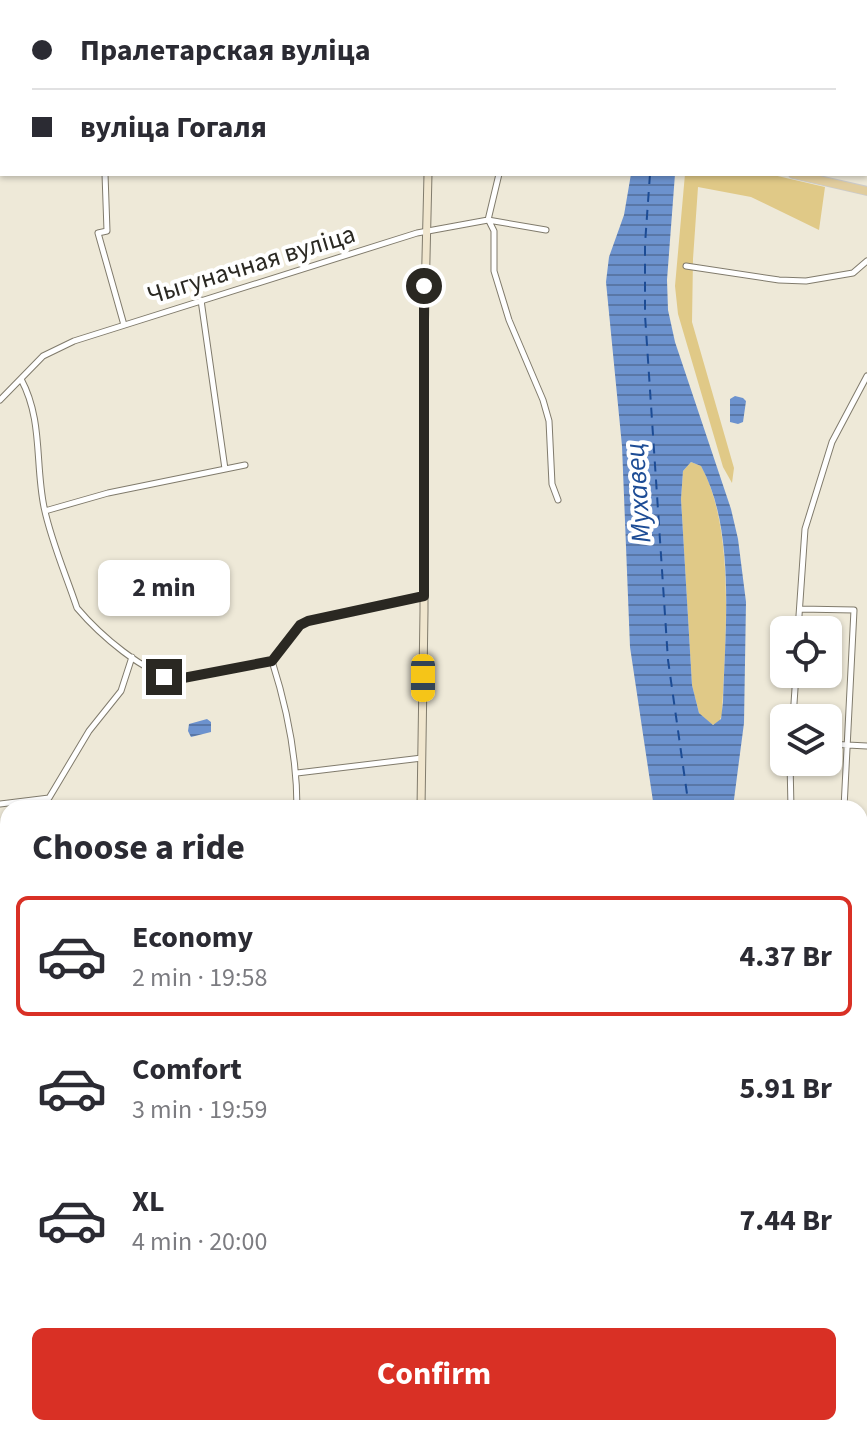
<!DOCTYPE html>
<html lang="en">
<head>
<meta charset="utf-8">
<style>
	:root { --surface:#fff; --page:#f2f2f3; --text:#2b2b33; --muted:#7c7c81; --line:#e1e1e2; --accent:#d93025 }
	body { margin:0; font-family:"Source Sans 3",sans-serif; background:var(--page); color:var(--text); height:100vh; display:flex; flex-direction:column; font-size:30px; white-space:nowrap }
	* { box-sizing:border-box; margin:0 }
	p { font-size:26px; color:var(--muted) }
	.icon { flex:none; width:44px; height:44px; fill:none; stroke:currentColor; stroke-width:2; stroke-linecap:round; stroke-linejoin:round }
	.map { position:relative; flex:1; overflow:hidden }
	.side { position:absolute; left:0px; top:800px; width:868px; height:636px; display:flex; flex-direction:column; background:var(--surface); border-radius:24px 24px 0 0; box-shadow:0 2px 6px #0004 }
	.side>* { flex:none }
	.guide { position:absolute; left:0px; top:0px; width:868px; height:176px; box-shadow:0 2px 6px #0004; display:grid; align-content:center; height:176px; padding:0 32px; background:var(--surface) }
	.buttons { position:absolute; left:770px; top:616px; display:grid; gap:16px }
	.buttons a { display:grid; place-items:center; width:72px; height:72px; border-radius:12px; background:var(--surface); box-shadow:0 2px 6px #0004; font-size:40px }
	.end { position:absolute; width:36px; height:36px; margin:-18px; border:10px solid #2a2822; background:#fff; box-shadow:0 0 0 4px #fff }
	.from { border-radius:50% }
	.bubble { position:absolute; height:56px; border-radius:12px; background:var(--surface); box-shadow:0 2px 6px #0004; font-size:26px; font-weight:700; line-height:56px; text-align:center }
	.car { position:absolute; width:24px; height:48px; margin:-24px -12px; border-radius:10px; box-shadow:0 0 6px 2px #0007; background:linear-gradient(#f5c518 24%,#345 0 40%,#f5c518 0 76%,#345 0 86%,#f5c518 0) }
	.guide b { display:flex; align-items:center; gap:28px; height:76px; font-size:30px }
	.guide b+b { border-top:2px solid var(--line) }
	.guide i { width:20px; height:20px; background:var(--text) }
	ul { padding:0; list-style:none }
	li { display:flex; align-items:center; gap:24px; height:120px; margin:0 16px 12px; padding:0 16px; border:4px solid transparent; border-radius:12px }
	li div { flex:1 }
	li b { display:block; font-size:30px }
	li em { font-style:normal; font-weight:700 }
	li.on { border-color:var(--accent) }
	li>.icon { width:72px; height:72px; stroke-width:1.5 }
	h2 { padding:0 32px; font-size:36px; line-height:96px }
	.cta { display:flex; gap:16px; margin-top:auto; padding:16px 32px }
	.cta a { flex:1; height:92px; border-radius:12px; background:var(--accent); color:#fff; font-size:32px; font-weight:700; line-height:92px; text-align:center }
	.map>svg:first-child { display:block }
</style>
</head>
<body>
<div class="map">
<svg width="867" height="1436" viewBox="0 0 867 1436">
	<defs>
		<pattern id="forest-firs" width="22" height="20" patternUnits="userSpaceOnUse" patternTransform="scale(2)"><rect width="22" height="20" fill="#e0c987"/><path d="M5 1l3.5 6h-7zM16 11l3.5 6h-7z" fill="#c0ad74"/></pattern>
		<pattern id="garden-dots" width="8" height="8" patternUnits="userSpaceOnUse" patternTransform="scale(2)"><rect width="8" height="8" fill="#e0c987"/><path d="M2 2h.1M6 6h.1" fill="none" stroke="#c0ad74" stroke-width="1.8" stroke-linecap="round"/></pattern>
		<pattern id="water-rules" width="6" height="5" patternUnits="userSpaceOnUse" patternTransform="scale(2)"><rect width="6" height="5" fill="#6c92ce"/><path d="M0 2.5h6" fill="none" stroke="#5977a7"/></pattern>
	</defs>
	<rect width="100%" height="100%" fill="#eee9d8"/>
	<path fill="#e0c987" d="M685,174H769L825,187L819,230L751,197L698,187L693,259L692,322L734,468L732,483L723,467L678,314L675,286Z
		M691,462L701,466C736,529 725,643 722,714L719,723L712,725L699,713L692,685L681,499L683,471Z"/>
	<path fill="url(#forest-firs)" d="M860,1302L867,1314V1350L860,1352Z"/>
	<path fill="url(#garden-dots)" d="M702,1428H752L753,1435L704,1436Z"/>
	<path fill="url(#water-rules)" fill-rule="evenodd" d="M647,0H772L793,2H647Z
		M631,174H675L667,280L668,310L675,342L731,509L738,539L746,602L744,723L733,807L725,808H654L630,647L622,446L606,282L609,257L624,215ZM691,462L701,466C736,529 725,631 723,702L721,719L713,725L699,713L692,685L681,499L683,471Z
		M735,396L743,398L746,401L743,422L738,424L730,422V399Z
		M207,719L211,722V732L191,737L188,731L189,724Z
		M860,1176L867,1190V1307L860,1287Z"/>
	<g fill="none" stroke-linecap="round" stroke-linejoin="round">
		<path stroke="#1d4c95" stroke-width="2" stroke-dasharray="10 8" stroke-linecap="butt" d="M669,2V0
			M650,174L645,244V315L668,660L689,808
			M860,1229L867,1245"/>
		<g stroke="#807b6c" stroke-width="7">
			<path id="street" d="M324,0V2
				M380,0V2
				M480,2L486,0
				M505,2L506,0
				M866,75L867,76
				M866,108H867
				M105,174L107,231L98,233L124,325
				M488,220L499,174
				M489,221L494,231V271L509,320L543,400L549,421L552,484L558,500
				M686,266L779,280L806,281L853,273L867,261
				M201,300L225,469
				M21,379C43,420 35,463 44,507C51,541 66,575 77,608C99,634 144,674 178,679L272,661L300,625L308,621L424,596
				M0,400L43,356L74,341L417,233L488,220L546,230
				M45,511L108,493L245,465
				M800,609L854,610L844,808
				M798,630L805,529L832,442L867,376
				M272,661C287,708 297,758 297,808
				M793,718L796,674
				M828,744L867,746
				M790,762L791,808
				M297,773L422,758
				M0,804L49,798L89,731L121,691L132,657
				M0,828L8,840
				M860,1008L867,1011
				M0,1357L8,1347"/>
		</g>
		<g stroke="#807b6c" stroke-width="9">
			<path id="secondary" d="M421,808L424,611V341L428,174
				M271,1436L274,1428"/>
		</g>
		<g stroke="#cccbca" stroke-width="10">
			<path id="primary" d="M112,0L116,2
				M793,174L867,191
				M0,1286L8,1296
				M61,1428L63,1436"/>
		</g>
		<use href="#street" stroke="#fff" stroke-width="5"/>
		<use href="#secondary" stroke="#f0e6ce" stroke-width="7"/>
		<use href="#primary" stroke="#e1cd9e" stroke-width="8"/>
		<g stroke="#4f4c44" stroke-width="5">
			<path id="rail" d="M0,12L2,0
				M0,1044L8,1072
				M115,1428L118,1436"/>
		</g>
		<use href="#rail" stroke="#fff" stroke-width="2" stroke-dasharray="6" stroke-linecap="butt"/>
	</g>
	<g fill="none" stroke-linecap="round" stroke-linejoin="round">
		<path stroke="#2a2822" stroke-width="10" d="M164,677L178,679L272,661L300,625L308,621L424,596V286"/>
	</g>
	<g text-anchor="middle" stroke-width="8" stroke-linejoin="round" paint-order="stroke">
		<g font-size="26" fill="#2a2822" stroke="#fff">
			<text transform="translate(251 264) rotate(-17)" y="9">Чыгуначная вуліца</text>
		</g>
		<g font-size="28" font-style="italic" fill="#1d4c95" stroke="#fff">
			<text transform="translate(637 493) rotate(-94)" y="10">Мухавец</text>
		</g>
	</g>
</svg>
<div class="buttons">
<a><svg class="icon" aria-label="locate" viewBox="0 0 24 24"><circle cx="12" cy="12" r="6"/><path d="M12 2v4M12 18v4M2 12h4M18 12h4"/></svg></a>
<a><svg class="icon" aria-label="layers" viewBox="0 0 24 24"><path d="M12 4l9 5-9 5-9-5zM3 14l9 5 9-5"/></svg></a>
</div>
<i class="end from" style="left:424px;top:286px"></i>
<i class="end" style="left:164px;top:677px"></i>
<div class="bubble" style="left:98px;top:560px;width:132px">2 min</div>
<i class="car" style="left:423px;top:678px;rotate:180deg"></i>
<div class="guide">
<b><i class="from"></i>Пралетарская вуліца</b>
<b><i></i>вуліца Гогаля</b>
</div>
<section class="side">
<h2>Choose a ride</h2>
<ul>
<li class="on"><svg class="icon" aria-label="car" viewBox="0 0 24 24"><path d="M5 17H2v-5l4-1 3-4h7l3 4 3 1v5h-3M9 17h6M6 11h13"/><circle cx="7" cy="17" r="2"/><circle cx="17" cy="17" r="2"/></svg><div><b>Economy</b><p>2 min · 19:58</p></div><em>4.37 Br</em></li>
<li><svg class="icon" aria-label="car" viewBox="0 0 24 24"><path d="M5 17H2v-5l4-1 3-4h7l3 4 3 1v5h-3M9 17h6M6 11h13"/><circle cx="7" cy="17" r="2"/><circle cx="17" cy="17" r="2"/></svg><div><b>Comfort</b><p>3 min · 19:59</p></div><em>5.91 Br</em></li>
<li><svg class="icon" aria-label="car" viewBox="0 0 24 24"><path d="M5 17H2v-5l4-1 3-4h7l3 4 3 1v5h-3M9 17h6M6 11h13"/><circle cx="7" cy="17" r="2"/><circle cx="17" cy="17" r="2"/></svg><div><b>XL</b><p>4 min · 20:00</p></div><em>7.44 Br</em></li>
</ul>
<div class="cta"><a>Confirm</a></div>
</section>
</div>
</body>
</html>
